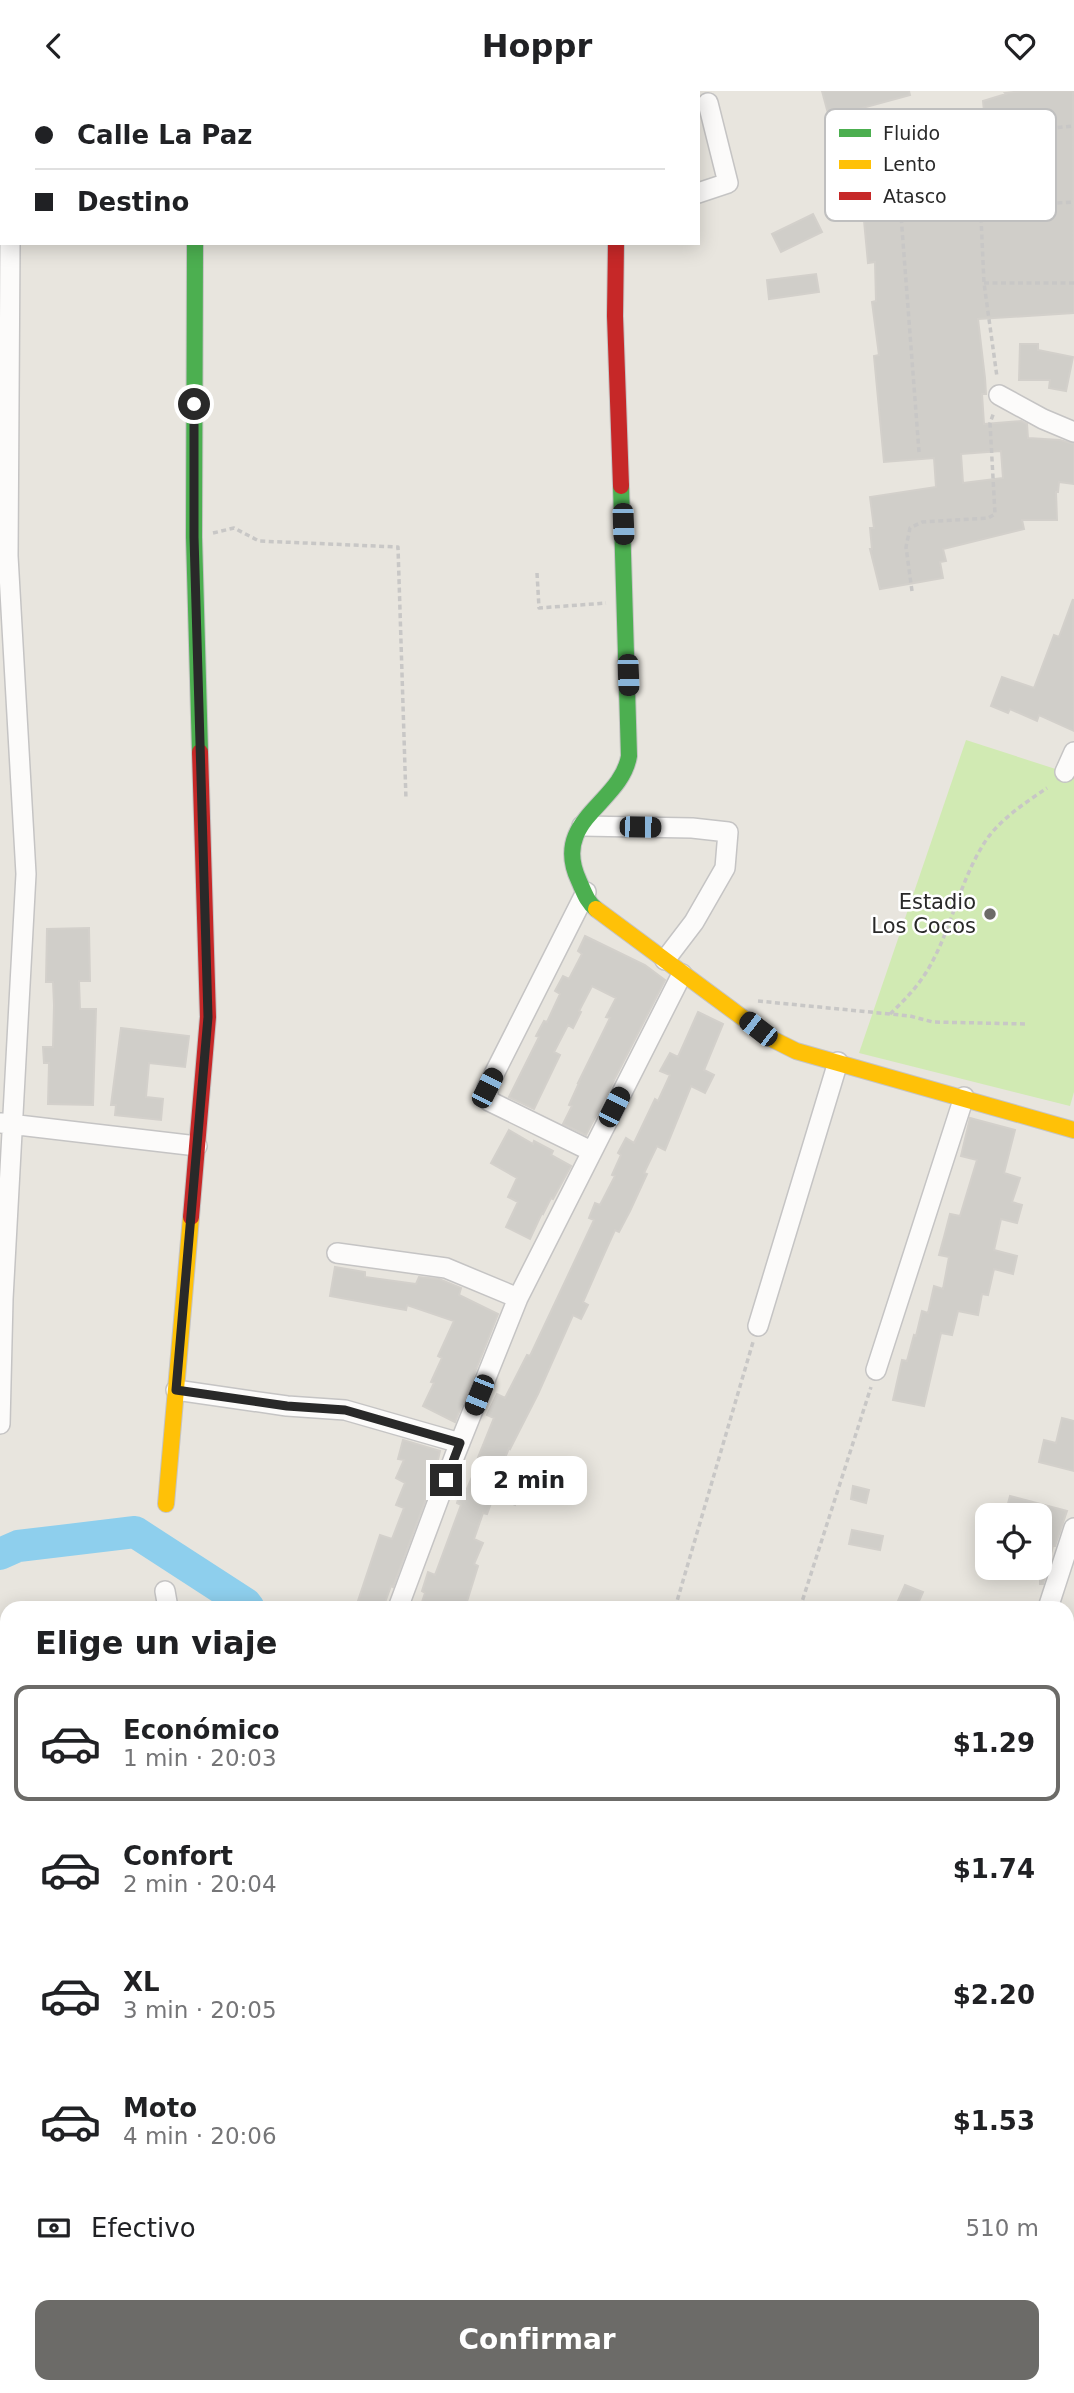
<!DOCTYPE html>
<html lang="es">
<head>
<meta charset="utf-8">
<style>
	:root { --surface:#fff; --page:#f6f6f6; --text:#202124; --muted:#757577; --line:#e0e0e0; --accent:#6c6b68 }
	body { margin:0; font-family:"DejaVu Sans",sans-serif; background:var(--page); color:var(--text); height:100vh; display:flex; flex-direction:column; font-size:26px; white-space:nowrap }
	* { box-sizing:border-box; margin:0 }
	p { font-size:23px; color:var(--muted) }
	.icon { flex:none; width:38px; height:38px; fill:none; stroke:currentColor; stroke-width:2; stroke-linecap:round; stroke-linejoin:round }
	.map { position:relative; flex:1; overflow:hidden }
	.side { position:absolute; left:0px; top:1510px; width:1074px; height:793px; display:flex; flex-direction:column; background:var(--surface); border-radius:21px 21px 0 0; box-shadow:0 4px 18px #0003 }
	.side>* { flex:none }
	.hud { position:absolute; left:0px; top:0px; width:700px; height:154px; box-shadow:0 4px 18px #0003; display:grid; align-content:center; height:154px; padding:0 35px; background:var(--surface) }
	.fabs { position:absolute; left:975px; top:1412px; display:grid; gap:14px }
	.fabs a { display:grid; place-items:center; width:77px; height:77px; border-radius:14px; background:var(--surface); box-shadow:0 4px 18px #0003; font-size:35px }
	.end { position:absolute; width:32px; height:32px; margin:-16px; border:9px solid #292929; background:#fff; box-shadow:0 0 0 4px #fff }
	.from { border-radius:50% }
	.bubble { position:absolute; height:49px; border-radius:14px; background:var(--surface); box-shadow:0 4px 18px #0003; font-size:23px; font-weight:600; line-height:49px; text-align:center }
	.car { position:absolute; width:21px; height:42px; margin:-21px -10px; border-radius:9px; box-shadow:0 0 5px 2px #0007; background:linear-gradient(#222 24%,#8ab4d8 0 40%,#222 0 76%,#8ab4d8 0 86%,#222 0) }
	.hud b { display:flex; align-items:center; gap:24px; height:66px; font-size:26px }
	.hud b+b { border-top:2px solid var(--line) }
	.hud i { width:18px; height:18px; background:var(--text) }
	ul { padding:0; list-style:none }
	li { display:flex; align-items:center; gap:21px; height:116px; margin:0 14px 10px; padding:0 21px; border:4px solid transparent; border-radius:14px }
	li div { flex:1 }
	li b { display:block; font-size:26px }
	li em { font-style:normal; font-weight:600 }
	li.current { border-color:var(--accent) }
	li>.icon { width:63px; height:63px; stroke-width:1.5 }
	h2 { padding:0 35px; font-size:32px; line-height:84px }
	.pay { display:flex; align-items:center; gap:18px; height:77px; padding:0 35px; font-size:26px }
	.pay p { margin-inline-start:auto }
	.button { display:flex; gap:14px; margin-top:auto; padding:14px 35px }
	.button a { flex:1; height:80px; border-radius:14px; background:var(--accent); color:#fff; font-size:28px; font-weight:600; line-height:80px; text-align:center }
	header { display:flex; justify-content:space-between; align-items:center; height:91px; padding:0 35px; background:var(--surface); font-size:32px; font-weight:600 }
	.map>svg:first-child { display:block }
</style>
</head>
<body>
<header><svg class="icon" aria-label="back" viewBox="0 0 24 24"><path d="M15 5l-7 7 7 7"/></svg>Hoppr<svg class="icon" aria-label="heart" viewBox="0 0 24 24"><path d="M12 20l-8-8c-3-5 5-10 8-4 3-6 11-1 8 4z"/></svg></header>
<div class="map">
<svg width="1074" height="2302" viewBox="0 0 1074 2302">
	<rect width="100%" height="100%" fill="#e8e5de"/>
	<path fill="#d1eab3" d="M966,649L1074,684V1001L1070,1015L859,962Z"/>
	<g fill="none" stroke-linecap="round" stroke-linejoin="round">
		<path stroke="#8ecfed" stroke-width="32" d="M0,1463L18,1455L135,1441L246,1513L249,1517
			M1068,2025L1074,2024"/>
	</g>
	<path fill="#d0cec9" stroke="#d3d0cb" stroke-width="2" fill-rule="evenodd" d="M822,0H909L910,4L829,26Z
		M1022,0H1073L1074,222L978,228L985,287L986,303H982L984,333L1021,330L1027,333L1028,347L1060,349L1074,353V393L1059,391L1058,401H1056L1057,429H1022L1024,438L943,458L946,470L940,471L943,487L880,498L870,458H872L870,437H874L870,406L936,396L934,367L884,371L874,265L879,264L872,211L876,210L875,171L868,172L863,119L857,93L884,87L888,105L914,104L911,78L989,72L983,10L1006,3L1005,2ZM1001,360L1003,387L963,392L961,363Z
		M813,123L822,141L781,161L772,143Z
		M816,183L819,201L769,208L767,189Z
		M1020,253H1038V259L1073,266L1066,300L1049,297L1050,289H1019Z
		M1073,508L1074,640L1039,624L1037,630L1010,618L1008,622L991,615L1002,586L1034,597L1054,544L1059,546Z
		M89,837L90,890H79L80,918H96L93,1014L48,1013L49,972H44L43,956H53L54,914L53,891H46L47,838Z
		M585,845L645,874L665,889L586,1044L563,1033L572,1015L569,1014L579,992H578L610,927L606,926L616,907L592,895L579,920L581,921L573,937L568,934L554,961L560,964L534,1018L509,1006L539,946L536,945L544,930L547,931L560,903L555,900L563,885L569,888L582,863L578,860Z
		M698,921L723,933L704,979L714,984L705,1002L691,995L665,1059L657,1055L644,1082L647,1083L630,1120L619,1141L615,1139L605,1161L583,1211L588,1214L581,1228L573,1224L538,1303L510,1358L509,1357L498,1384L523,1395L515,1414L494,1404L487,1423L483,1422L474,1448L483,1452L474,1473L478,1475L465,1517L449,1511L447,1517H420L425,1502L422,1500L428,1481L435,1484L461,1414L457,1412L461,1398L466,1400L479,1370L477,1369L494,1327L487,1324L497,1303L505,1307L527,1264L530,1265L594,1129L589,1127L595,1112L600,1114L615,1085L612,1084L621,1064L618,1062L626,1047L634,1052L655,1008L658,1010L670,984L660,980L670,962L678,966Z
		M121,937L189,945L185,976L149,972L146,1006L163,1008L161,1029L115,1024L116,1014H111Z
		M970,1027L1015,1039L1004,1082L1020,1087L1012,1111L1022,1114L1017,1132L1001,1128L994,1159L1017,1165L1013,1183L994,1178L988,1204L982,1203L978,1224L958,1220L952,1244L941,1242L924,1315L893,1309L902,1269L907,1270L914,1244L916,1245L922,1220L928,1222L934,1195L943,1198L949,1166L939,1164L944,1146L950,1123L960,1125L977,1069L961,1065Z
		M509,1039L533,1053L534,1050L553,1060L551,1064L571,1075L553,1108L551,1107L543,1123L542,1122L530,1148L506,1136L518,1111L508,1106L517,1087L491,1072Z
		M335,1176L365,1181V1186L416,1193L419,1186L439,1188L461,1197L459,1204L498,1223L455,1331L423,1315L434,1292L431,1291L442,1267L438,1265L454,1230L407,1214L406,1219L330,1205Z
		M1062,1327L1074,1330V1380L1039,1371L1044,1349L1056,1352Z
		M403,1349L440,1360L434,1386L393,1496L391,1495L383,1517H375L358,1510L380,1444L392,1448L404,1417L396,1414L405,1392L396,1387L404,1369L398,1368Z
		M853,1395L869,1399L866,1412L851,1408Z
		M1010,1405L1067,1420L1055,1455H1053L1043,1493H1040V1424H1005Z
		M852,1439L883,1445L880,1459L849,1453Z
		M905,1494L923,1501L916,1517L898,1510Z"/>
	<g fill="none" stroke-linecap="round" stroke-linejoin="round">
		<g stroke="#c5c4c4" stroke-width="22">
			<path id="street" d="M11,2V0
				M195,2V0
				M617,2V0
				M698,102L728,92L708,12
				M999,304L1043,328L1074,341
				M1065,681L1074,661
				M582,735L692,737L728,741L725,777L694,831L665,869
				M586,801L487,997L489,1010L591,1060
				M1,1032L197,1055
				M337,1162L446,1177L518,1207
				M758,1235L838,971
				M876,1279L964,1006
				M176,1299L287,1315L345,1319L460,1352
				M0,1333L3,1208L26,783L8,465L10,152
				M165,1500L168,1517
				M398,1517L455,1364L518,1207L682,883
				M1048,1517L1074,1437
				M0,2081L7,2082
				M31,2302L32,2296
				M156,2302L157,2296
				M284,2302L286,2296
				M480,2302L481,2296
				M545,2302L546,2296"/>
		</g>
		<g stroke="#c5c4c4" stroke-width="18">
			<path id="fast" d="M195,152L194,446L200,661
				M596,818C587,811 584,801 579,790C550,729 621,713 629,665L621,395"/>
		</g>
		<g stroke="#c5c4c4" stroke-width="18">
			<path id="slow" d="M596,818L770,947L796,960L1074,1039
				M166,1413L191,1126"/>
		</g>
		<g stroke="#c5c4c4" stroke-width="18">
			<path id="jam" d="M616,152L615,225L621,395
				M191,1126L208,926L200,661"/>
		</g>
		<path stroke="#c8c7c6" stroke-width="3.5" stroke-dasharray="5 3.5" stroke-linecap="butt" d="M970,59L990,43L1074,35
			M981,116L1074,111
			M984,192H1074
			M919,361L898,85L904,76L970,59L979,83L984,192L997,286
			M213,442L234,437L259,450L398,456L406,709
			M537,482L539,517L606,512
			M912,500L906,456L910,437L922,431L988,427L995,423L990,332L994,321
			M758,910L910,925L933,931L1027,933
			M890,923C906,908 921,892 931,873C952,835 960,791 983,754C997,730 1025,712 1047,697
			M675,1517L753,1251
			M800,1517L871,1296"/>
		<use href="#street" stroke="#fcfbfa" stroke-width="19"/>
		<use href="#fast" stroke="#4caf50" stroke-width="16"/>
		<use href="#slow" stroke="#ffc107" stroke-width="16"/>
		<use href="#jam" stroke="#c62828" stroke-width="16"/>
	</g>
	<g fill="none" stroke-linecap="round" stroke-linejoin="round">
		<path stroke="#292929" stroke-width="9" d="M194,313V446L208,926L176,1299L287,1315L345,1319L460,1352L446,1389"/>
	</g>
	<circle fill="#6c6b68" stroke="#fff" stroke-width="2.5" cx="990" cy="823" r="7"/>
	<g text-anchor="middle" stroke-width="5" stroke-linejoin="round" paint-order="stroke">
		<g font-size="21" fill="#292929" stroke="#fff" text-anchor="end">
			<text x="976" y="818">Estadio<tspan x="976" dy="24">Los Cocos</tspan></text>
		</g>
	</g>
	<rect x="825" y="18" width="231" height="112" rx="10" fill="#fff" stroke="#bfbfbf" stroke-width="2"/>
	<rect x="839" y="38" width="32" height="8" fill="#4caf50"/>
	<rect x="839" y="69" width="32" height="9" fill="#ffc107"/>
	<rect x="839" y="101" width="32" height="8" fill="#c62828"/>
	<g font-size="19" fill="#292929">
		<text x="883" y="49">Fluido</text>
		<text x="883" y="80">Lento</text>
		<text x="883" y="112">Atasco</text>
	</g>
</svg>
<div class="fabs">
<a><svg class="icon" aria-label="locate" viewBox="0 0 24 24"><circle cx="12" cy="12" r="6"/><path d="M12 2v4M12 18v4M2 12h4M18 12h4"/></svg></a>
</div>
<i class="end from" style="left:194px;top:313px"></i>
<i class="end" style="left:446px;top:1389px"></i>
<div class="bubble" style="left:471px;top:1365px;width:116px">2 min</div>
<i class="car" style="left:623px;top:433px;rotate:178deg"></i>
<i class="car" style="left:628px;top:584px;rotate:178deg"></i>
<i class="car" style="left:640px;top:736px;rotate:91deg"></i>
<i class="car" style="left:758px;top:938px;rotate:308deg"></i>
<i class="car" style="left:487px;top:997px;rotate:27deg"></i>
<i class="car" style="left:614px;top:1016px;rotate:27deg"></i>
<i class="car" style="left:479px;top:1304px;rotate:202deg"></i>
<div class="hud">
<b><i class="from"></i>Calle La Paz</b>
<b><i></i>Destino</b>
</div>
<section class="side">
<h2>Elige un viaje</h2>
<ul>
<li class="current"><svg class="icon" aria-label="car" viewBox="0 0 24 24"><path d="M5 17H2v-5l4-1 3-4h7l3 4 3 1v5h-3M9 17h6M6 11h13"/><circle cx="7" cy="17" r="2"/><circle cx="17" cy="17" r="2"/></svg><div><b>Económico</b><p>1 min · 20:03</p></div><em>$1.29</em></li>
<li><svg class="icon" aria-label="car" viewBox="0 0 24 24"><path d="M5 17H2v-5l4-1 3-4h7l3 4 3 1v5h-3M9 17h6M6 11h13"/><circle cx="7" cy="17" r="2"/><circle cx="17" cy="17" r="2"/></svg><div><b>Confort</b><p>2 min · 20:04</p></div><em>$1.74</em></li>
<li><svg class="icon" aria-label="car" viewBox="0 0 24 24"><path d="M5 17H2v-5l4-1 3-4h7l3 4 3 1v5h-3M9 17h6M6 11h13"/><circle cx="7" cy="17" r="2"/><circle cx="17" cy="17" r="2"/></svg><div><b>XL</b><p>3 min · 20:05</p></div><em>$2.20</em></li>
<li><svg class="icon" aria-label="car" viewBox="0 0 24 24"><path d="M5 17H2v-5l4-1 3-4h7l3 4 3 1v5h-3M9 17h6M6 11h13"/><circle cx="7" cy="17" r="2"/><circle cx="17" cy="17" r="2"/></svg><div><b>Moto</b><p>4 min · 20:06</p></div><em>$1.53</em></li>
</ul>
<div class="pay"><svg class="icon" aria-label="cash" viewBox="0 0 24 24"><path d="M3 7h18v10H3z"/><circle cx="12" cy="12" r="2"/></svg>Efectivo<p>510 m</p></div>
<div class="button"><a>Confirmar</a></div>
</section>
</div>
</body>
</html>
